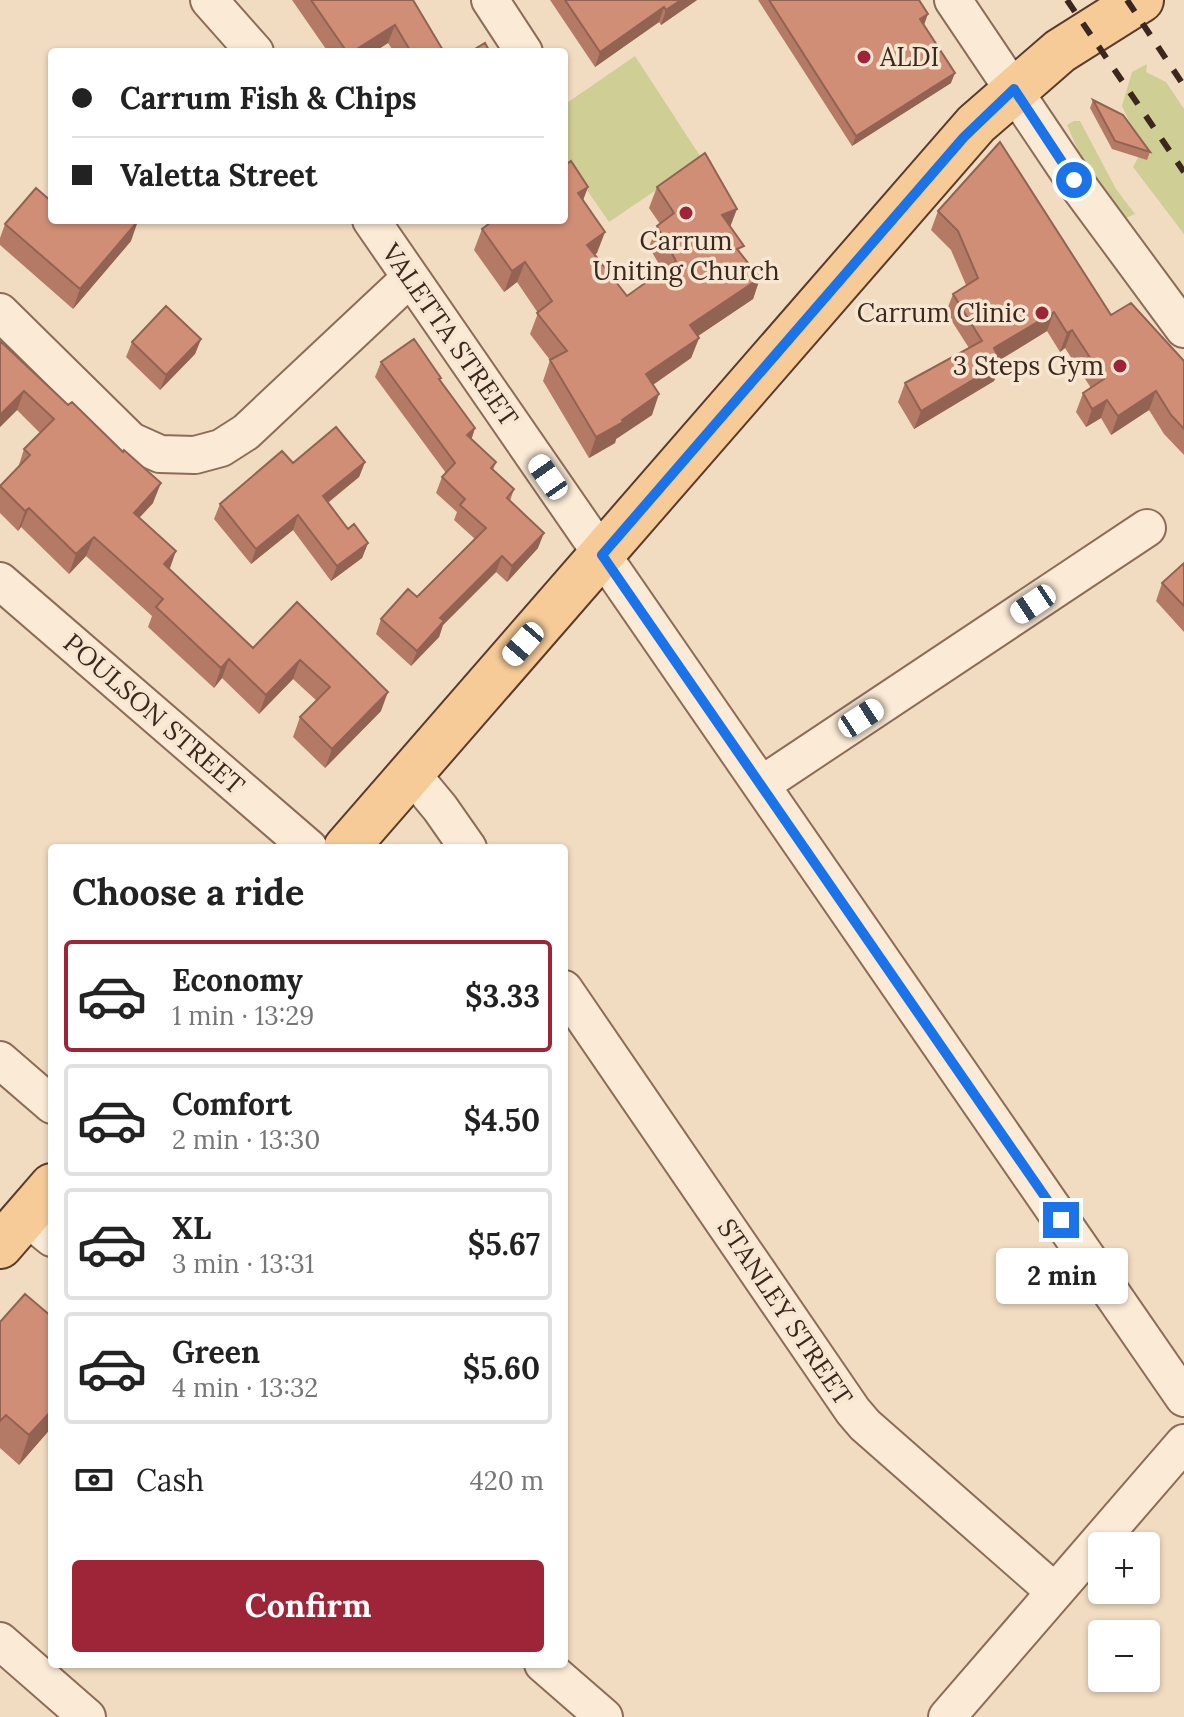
<!DOCTYPE html>
<html lang="en">
<head>
<meta charset="utf-8">
<style>
	:root { --surface:#fff; --page:#f2f2f2; --text:#222; --muted:#767676; --line:#e0e0e0; --accent:#9e2537 }
	body { margin:0; font-family:Lora,serif; background:var(--page); color:var(--text); height:100vh; display:flex; flex-direction:column; font-size:30px; white-space:nowrap }
	* { box-sizing:border-box; margin:0 }
	p { font-size:26px; color:var(--muted) }
	.icon { flex:none; width:44px; height:44px; fill:none; stroke:currentColor; stroke-width:2; stroke-linecap:round; stroke-linejoin:round }
	.map { position:relative; flex:1; overflow:hidden }
	.panel { position:absolute; left:48px; top:844px; width:520px; height:824px; display:flex; flex-direction:column; background:var(--surface); border-radius:8px; box-shadow:0 2px 6px #0004 }
	.panel>* { flex:none }
	.banner { position:absolute; left:48px; top:48px; width:520px; height:176px; border-radius:8px; box-shadow:0 2px 6px #0004; display:grid; align-content:center; height:176px; padding:0 24px; background:var(--surface) }
	.controls { position:absolute; left:1088px; top:1532px; display:grid; gap:16px }
	.controls a { display:grid; place-items:center; width:72px; height:72px; border-radius:8px; background:var(--surface); box-shadow:0 2px 6px #0004; font-size:40px }
	.end { position:absolute; width:36px; height:36px; margin:-18px; border:10px solid #1a73e8; background:#fff; box-shadow:0 0 0 4px #fff }
	.from { border-radius:50% }
	.bubble { position:absolute; height:56px; border-radius:8px; background:var(--surface); box-shadow:0 2px 6px #0004; font-size:26px; font-weight:800; line-height:56px; text-align:center }
	.car { position:absolute; width:24px; height:48px; margin:-24px -12px; border-radius:10px; box-shadow:0 0 6px 2px #0007; background:linear-gradient(#fff 24%,#345 0 40%,#fff 0 76%,#345 0 86%,#fff 0) }
	.banner b { display:flex; align-items:center; gap:28px; height:76px; font-size:30px }
	.banner b+b { border-top:2px solid var(--line) }
	.banner i { width:20px; height:20px; background:var(--text) }
	ul { padding:0; list-style:none }
	li { display:flex; align-items:center; gap:24px; height:112px; margin:0 16px 12px; padding:0 8px; border:4px solid var(--line); border-radius:8px }
	li div { flex:1 }
	li b { display:block; font-size:30px }
	li em { font-style:normal; font-weight:800 }
	li.selected { border-color:var(--accent) }
	li>.icon { width:72px; height:72px; stroke-width:1.5 }
	h2 { padding:0 24px; font-size:36px; line-height:96px }
	.pay { display:flex; align-items:center; gap:20px; height:88px; padding:0 24px; font-size:30px }
	.pay p { margin-inline-start:auto }
	.primary-button { display:flex; gap:16px; margin-top:auto; padding:16px 24px }
	.primary-button a { flex:1; height:92px; border-radius:8px; background:var(--accent); color:#fff; font-size:32px; font-weight:800; line-height:92px; text-align:center }
	.map>svg:first-child { display:block }
</style>
</head>
<body>
<div class="map">
<svg width="1184" height="1717" viewBox="0 0 1184 1717">
	<rect width="100%" height="100%" fill="#f1dcc2"/>
	<path fill="#cfce95" d="M635,56L702,159L609,222L564,157V105Z
		M1147,64L1146,72L1166,82L1184,109V234L1133,167L1142,150L1122,106L1132,72Z
		M1074,121H1080L1116,189L1135,214L1124,219L1083,162L1067,125Z"/>
	<g fill="none" stroke-linecap="round" stroke-linejoin="round">
		<g stroke="#8c6c58" stroke-width="40">
			<path id="minor" d="M209,0L255,52
				M490,0L524,52
				M953,0L1074,180L1184,329
				M371,220L1184,1398
				M0,312L131,441L160,454L195,455L221,448L246,432L410,278
				M0,581L309,848
				M411,773L440,808L468,848
				M761,785L1147,528
				M564,989L853,1411L865,1425L1055,1592
				M0,1060L52,1105
				M25,1216L52,1238
				M0,1641L87,1717
				M543,1664L604,1717
				M947,1717L1184,1443"/>
		</g>
		<g stroke="#593b2d" stroke-width="48">
			<path id="major" d="M346,848L976,124L1060,51L1141,0
				M0,1246L52,1186"/>
		</g>
		<use href="#minor" stroke="#fbead6" stroke-width="36"/>
		<use href="#major" stroke="#f6cb98" stroke-width="44"/>
		<path stroke="#3b271d" stroke-width="6" stroke-dasharray="14 14" stroke-linecap="butt" d="M1067,0L1184,172
			M1127,0L1184,86"/>
	</g>
	<path fill="#b47a65" d="M292,0H413L444,52H394L388,43L374,52H328Z
		M550,0H697L661,25L659,22L595,67Z
		M758,0H919L924,25L951,83L852,146Z
		M1093,100L1150,152L1147,160L1112,149L1090,108Z
		M588,187L583,200L597,253L595,254L627,296L663,271L649,247L657,226L660,224L649,208L657,187L730,227L741,254L760,278L753,299L698,336L699,338L691,358L653,385L652,415L616,439L615,443L589,458L543,381L550,360L530,334L538,313L517,282L504,292L474,250L482,229L493,221L492,220H564Z
		M938,211L1111,315L1184,361V455L1164,434L1149,410L1111,435L1101,418L1086,427L1076,412L1083,393L1091,388L1065,348L1060,352L1047,331L1000,360L1001,363L994,381L914,429L898,402L905,383L969,348L946,312L953,294L966,285L951,250L931,230Z
		M52,220L131,241L73,309L0,245V238L5,224Z
		M201,339L195,354L160,390L126,357L132,342Z
		M0,341L153,503L139,518L169,569L253,648L297,602L381,711L325,768L293,737L300,717L317,701L293,679L259,714L222,678L214,688L148,627L152,616L86,556L69,574L21,527L18,531L0,513V486L18,468L24,449L40,433L17,410L0,427Z
		M381,362L441,378L440,381L475,428L471,439L496,462L493,470L514,489L510,501L538,548L507,582L496,572L443,625L439,637L411,666L376,634L381,619L417,597L475,539L454,520L457,512L436,493L442,477L446,473L375,377Z
		M365,462L359,477L328,503L348,529L368,543L362,558L331,581L293,530L251,564L214,519L220,504L293,463Z
		M1184,563V632L1156,601L1162,583Z
		M0,1322L52,1427L19,1465L0,1448Z"/>
	<path fill="#926353" d="M681,0H697L661,25L666,10Z
		M664,7L659,22L595,67L600,52Z
		M928,14L924,25L917,30L920,19Z
		M395,25L388,43L374,52H352Z
		M955,73L951,83L852,146L856,136Z
		M588,187L580,208L578,193Z
		M737,209L729,230L722,215Z
		M138,221L131,241L73,309L80,289Z
		M605,232L597,253L580,265L587,245Z
		M525,262L517,282L504,292L512,271Z
		M760,278L753,299L683,346L690,325Z
		M1054,312L1047,331L988,367L994,348Z
		M1072,330L1065,348L1060,352L1067,333Z
		M699,338L691,358L638,395L646,374Z
		M201,339L195,354L160,390L166,375Z
		M1001,363L994,381L914,429L921,411Z
		M24,391L17,410L0,427V415Z
		M1156,391L1149,410L1111,435L1118,416Z
		M659,394L652,415L616,439L615,443L589,458L596,437Z
		M1107,400L1101,418L1086,427L1092,409Z
		M475,428L470,444L467,435Z
		M365,462L359,477L317,511L323,496Z
		M161,483L153,503L126,532L134,513Z
		M29,508L21,527L18,531L25,511Z
		M298,515L293,530L251,564L256,549Z
		M544,533L538,548L507,582L512,566Z
		M94,537L86,556L69,574L76,554Z
		M368,543L362,558L331,581L337,566Z
		M176,551L169,571L164,564Z
		M502,556L496,572L443,625L439,637L411,666L417,651L440,618Z
		M229,659L222,678L214,688L221,668Z
		M300,660L293,679L259,714L266,695Z
		M388,692L381,711L325,768L332,749Z
		M52,1410V1427L19,1465L29,1435Z"/>
	<path fill="#d18e76" stroke="#926353" stroke-width="2" d="M311,0H413L444,52H411L395,25L352,52H347Z
		M565,0H681L666,10L664,7L600,52Z
		M769,0H919L928,14L920,19L955,73L856,136Z
		M485,43L490,52H470Z
		M1093,100L1123,115L1150,152L1115,141Z
		M1000,142L1111,315L1131,303L1184,361V429L1171,415L1156,391L1118,416L1107,400L1092,409L1083,393L1104,379L1072,330L1067,333L1054,312L994,348L1001,363L921,411L905,383L982,341L953,294L978,278L958,231L938,211Z
		M705,153L737,209L722,215L744,246L737,249L760,278L690,325L699,338L646,374L659,394L622,420L623,422L596,437L550,360L567,351L537,313L552,301L525,262L512,271L482,229L494,220H564V166L571,161L588,187L578,193L605,232L587,245L627,296L676,261L657,226L674,213L657,187Z
		M36,188L52,202V220L138,221L80,289L5,224Z
		M166,306L201,339L166,375L132,342Z
		M414,339L441,378L439,379L475,428L467,435L496,462L491,468L514,489L507,498L544,533L512,566L502,556L440,618L444,621L417,651L381,619L408,589L417,597L486,528L460,505L465,499L442,477L455,463L381,362Z
		M0,341L68,405L72,402L123,452L124,450L161,483L134,513L176,551L164,564L253,648L297,602L388,692L332,749L300,717L330,687L300,660L266,695L229,659L221,668L156,607L163,599L94,537L76,554L29,508L25,511L0,486L30,455L24,449L54,419L24,391L0,415Z
		M336,427L365,462L323,496L348,529L354,524L368,543L337,566L298,515L256,549L220,504L282,451L293,463Z
		M1184,563V606L1162,583Z
		M25,1294L52,1317V1410L29,1435L6,1415L0,1421V1322Z"/>
	<g fill="none" stroke-linecap="round" stroke-linejoin="round">
		<path stroke="#1a73e8" stroke-width="10" d="M1061,1220L602,555L964,137L1014,89L1074,180"/>
	</g>
	<g fill="#9e2537" stroke="#f7e7d2" stroke-width="3">
		<circle cx="864" cy="57" r="8"/>
		<circle cx="686" cy="213" r="8"/>
		<circle cx="1042" cy="313" r="8"/>
		<circle cx="1120" cy="366" r="8"/>
	</g>
	<g text-anchor="middle" stroke-width="7" stroke-linejoin="round" paint-order="stroke">
		<g font-size="26" fill="#3b271d" stroke="#f7e7d2" text-anchor="end">
			<text x="880" y="66" text-anchor="start">ALDI</text>
			<text x="686" y="250" text-anchor="middle">Carrum<tspan x="686" dy="30">Uniting Church</tspan></text>
			<text x="1026" y="322">Carrum Clinic</text>
			<text x="1104" y="375">3 Steps Gym</text>
		</g>
		<g font-size="26" fill="#3b271d" stroke="#f7e7d2">
			<text transform="translate(450 335) rotate(55)" y="9">VALETTA STREET</text>
			<text transform="translate(154 714) rotate(41)" y="9">POULSON STREET</text>
			<text transform="translate(785 1312) rotate(56)" y="9">STANLEY STREET</text>
		</g>
	</g>
</svg>
<div class="controls">
<a>+</a>
<a>−</a>
</div>
<i class="end from" style="left:1074px;top:180px"></i>
<i class="end" style="left:1061px;top:1220px"></i>
<div class="bubble" style="left:996px;top:1248px;width:132px">2 min</div>
<i class="car" style="left:548px;top:477px;rotate:325deg"></i>
<i class="car" style="left:1033px;top:604px;rotate:236deg"></i>
<i class="car" style="left:523px;top:644px;rotate:221deg"></i>
<i class="car" style="left:861px;top:718px;rotate:57deg"></i>
<div class="banner">
<b><i class="from"></i>Carrum Fish &amp; Chips</b>
<b><i></i>Valetta Street</b>
</div>
<section class="panel">
<h2>Choose a ride</h2>
<ul>
<li class="selected"><svg class="icon" aria-label="car" viewBox="0 0 24 24"><path d="M5 17H2v-5l4-1 3-4h7l3 4 3 1v5h-3M9 17h6M6 11h13"/><circle cx="7" cy="17" r="2"/><circle cx="17" cy="17" r="2"/></svg><div><b>Economy</b><p>1 min · 13:29</p></div><em>$3.33</em></li>
<li><svg class="icon" aria-label="car" viewBox="0 0 24 24"><path d="M5 17H2v-5l4-1 3-4h7l3 4 3 1v5h-3M9 17h6M6 11h13"/><circle cx="7" cy="17" r="2"/><circle cx="17" cy="17" r="2"/></svg><div><b>Comfort</b><p>2 min · 13:30</p></div><em>$4.50</em></li>
<li><svg class="icon" aria-label="car" viewBox="0 0 24 24"><path d="M5 17H2v-5l4-1 3-4h7l3 4 3 1v5h-3M9 17h6M6 11h13"/><circle cx="7" cy="17" r="2"/><circle cx="17" cy="17" r="2"/></svg><div><b>XL</b><p>3 min · 13:31</p></div><em>$5.67</em></li>
<li><svg class="icon" aria-label="car" viewBox="0 0 24 24"><path d="M5 17H2v-5l4-1 3-4h7l3 4 3 1v5h-3M9 17h6M6 11h13"/><circle cx="7" cy="17" r="2"/><circle cx="17" cy="17" r="2"/></svg><div><b>Green</b><p>4 min · 13:32</p></div><em>$5.60</em></li>
</ul>
<div class="pay"><svg class="icon" aria-label="cash" viewBox="0 0 24 24"><path d="M3 7h18v10H3z"/><circle cx="12" cy="12" r="2"/></svg>Cash<p>420 m</p></div>
<div class="primary-button"><a>Confirm</a></div>
</section>
</div>
</body>
</html>
